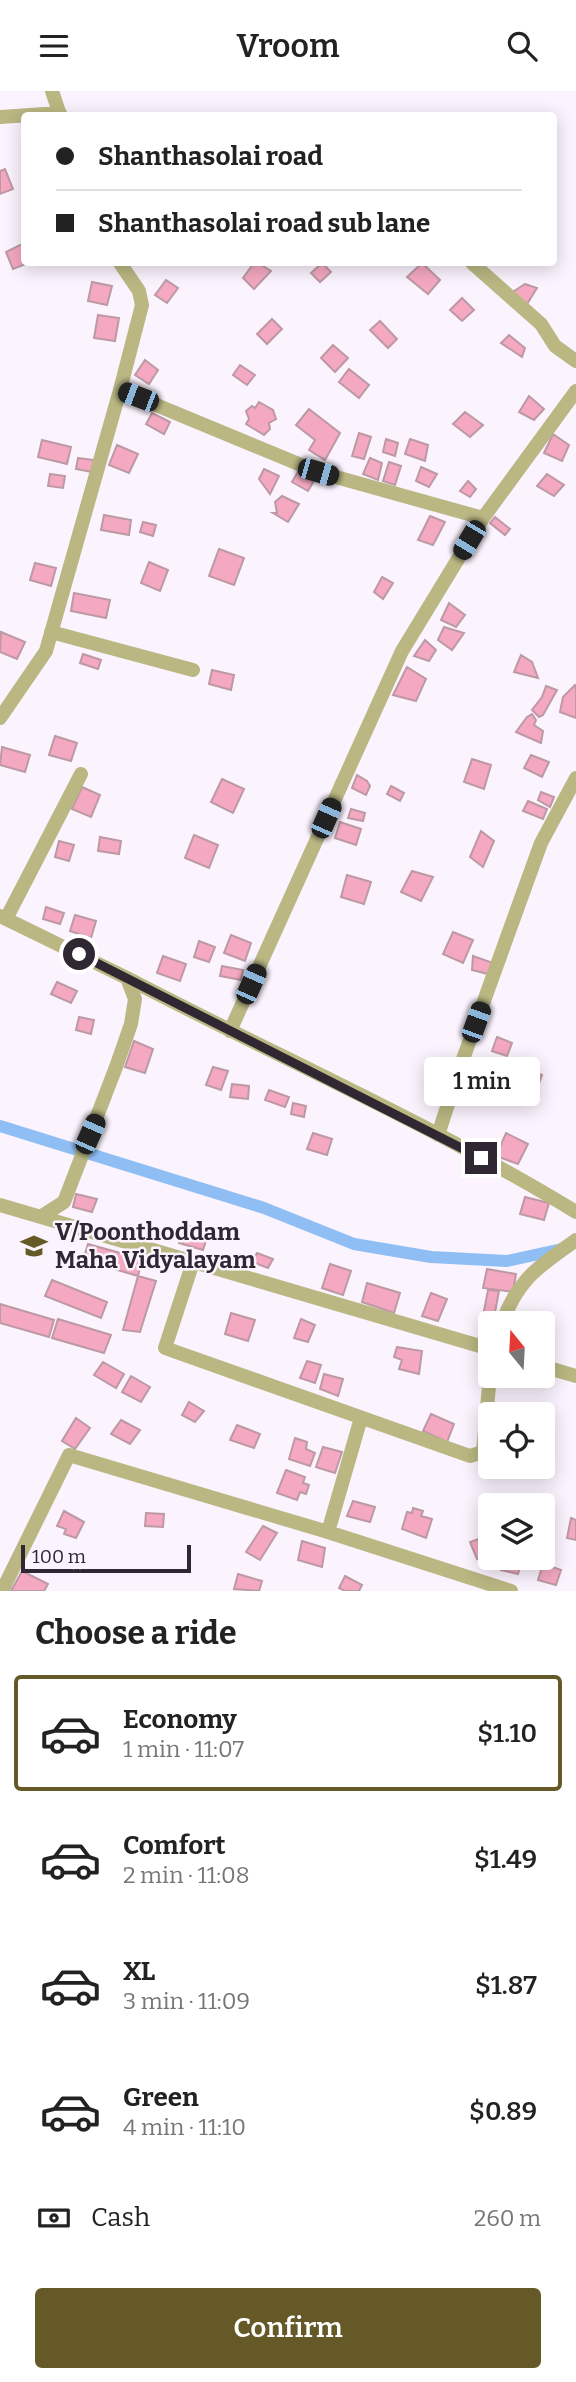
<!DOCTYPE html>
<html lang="en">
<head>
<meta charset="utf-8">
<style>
	:root { --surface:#fff; --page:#f6f6f6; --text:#222; --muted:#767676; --line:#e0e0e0; --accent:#655a27 }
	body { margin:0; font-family:Bitter,serif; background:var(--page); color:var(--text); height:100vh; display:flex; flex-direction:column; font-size:26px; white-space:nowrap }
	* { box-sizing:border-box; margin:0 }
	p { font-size:23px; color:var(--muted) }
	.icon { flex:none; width:38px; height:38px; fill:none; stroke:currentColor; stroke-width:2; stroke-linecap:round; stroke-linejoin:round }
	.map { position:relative; height:1500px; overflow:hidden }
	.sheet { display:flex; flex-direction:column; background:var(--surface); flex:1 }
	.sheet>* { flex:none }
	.guide { position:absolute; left:21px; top:21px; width:536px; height:154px; border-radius:7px; box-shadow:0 4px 18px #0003; display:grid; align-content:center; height:154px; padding:0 35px; background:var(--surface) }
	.needle { width:46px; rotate:342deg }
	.controls { position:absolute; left:478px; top:1220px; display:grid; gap:14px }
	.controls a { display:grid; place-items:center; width:77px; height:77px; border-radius:7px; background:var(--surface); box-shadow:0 4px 18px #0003; font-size:35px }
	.scale { position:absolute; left:21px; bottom:18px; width:170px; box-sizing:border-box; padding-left:7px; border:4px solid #2f2731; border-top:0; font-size:19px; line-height:24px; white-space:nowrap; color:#2f2731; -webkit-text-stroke:5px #fbf3fe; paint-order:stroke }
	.end { position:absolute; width:32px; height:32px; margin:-16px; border:9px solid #2f2731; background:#fff; box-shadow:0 0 0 4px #fff }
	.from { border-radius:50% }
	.bubble { position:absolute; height:49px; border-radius:7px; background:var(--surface); box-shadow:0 4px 18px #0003; font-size:23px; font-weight:600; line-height:49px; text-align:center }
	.car { position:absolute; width:21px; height:42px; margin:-21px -10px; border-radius:9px; box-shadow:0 0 5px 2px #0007; background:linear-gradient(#222 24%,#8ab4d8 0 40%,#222 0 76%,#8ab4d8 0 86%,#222 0) }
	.guide b { display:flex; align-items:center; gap:24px; height:66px; font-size:26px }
	.guide b+b { border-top:2px solid var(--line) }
	.guide i { width:18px; height:18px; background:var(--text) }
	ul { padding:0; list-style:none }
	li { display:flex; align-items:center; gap:21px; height:116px; margin:0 14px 10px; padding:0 21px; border:4px solid transparent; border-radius:7px }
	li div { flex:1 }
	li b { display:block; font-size:26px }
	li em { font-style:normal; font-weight:600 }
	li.on { border-color:var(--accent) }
	li>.icon { width:63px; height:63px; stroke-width:1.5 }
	h2 { padding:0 35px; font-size:32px; line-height:84px }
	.pay { display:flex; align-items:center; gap:18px; height:77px; padding:0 35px; font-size:26px }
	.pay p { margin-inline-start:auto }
	.primary-button { display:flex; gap:14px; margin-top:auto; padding:14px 35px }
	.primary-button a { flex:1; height:80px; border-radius:7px; background:var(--accent); color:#fff; font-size:28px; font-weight:600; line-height:80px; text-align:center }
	header { display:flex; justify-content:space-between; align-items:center; height:91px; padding:0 35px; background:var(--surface); font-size:32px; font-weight:600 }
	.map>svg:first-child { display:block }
</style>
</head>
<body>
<header><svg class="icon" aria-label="menu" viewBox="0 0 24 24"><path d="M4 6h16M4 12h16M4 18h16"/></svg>Vroom<svg class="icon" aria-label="search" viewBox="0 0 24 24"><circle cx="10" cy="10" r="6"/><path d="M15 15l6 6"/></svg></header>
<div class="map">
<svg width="576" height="1500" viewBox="0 0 576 1500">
	<rect width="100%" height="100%" fill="#fbf3fe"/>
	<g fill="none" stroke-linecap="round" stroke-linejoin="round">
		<path stroke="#8fbef5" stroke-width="12" d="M0,1035L264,1117L354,1153L431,1166L507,1170L562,1158"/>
	</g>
	<path fill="#f4a8c1" stroke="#bc99a3" stroke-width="2" d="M5,78L13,98L0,103V80Z
		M24,152V172H28L13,178L6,161Z
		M254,172H258L271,180L254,198L243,187Z
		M322,172L331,181L320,191L311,182Z
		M422,172L440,189L428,203L407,186Z
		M166,189L178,197L167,212L155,204Z
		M92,191L112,195L107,214L88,210Z
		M525,193L537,197L527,213L511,202Z
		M462,207L474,219L462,230L450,219Z
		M98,224L119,227L115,250L94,247Z
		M272,228L282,238L267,253L257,243Z
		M380,230L397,248L388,257L370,239Z
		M509,244L525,257L522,266L501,252Z
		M333,254L348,267L335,281L321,267Z
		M145,269L158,279L149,293L135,284Z
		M240,274L255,284L247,294L233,284Z
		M349,278L369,294L359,307L339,291Z
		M529,305L544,318L534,329L519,321Z
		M259,311L273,319L276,328L269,332L270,338L264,344L246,333L249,328L246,320L252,315L255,317Z
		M309,318L340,342L325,369L309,359L315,349L296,334Z
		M465,321L483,334L470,346L453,333Z
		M152,322L170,331L164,343L146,333Z
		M359,342L371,346L364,368L352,365Z
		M553,343L569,354L562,370L544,362Z
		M386,348L398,352L395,365L383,361Z
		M410,348L428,354L425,370L405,363Z
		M42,349L71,356L67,373L38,366Z
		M117,354L138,363L129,382L109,374Z
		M78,367L94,369L92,381L76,378Z
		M370,367L382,372L378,389L363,383Z
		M389,371L401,375L395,394L383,390Z
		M421,376L437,383L429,396L416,390Z
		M264,378L279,385L270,403L259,388Z
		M299,379L315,388L308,400L292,391Z
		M50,383L65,385L63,397L48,395Z
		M547,383L564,394L554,405L537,395Z
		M468,390L476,398L470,406L460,400Z
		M282,405L299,413L288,431L273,422H277L275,411Z
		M104,424L131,429L129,444L101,439Z
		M430,425L445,431L433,454L418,449Z
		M495,426L510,438L505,444L490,432Z
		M143,431L156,434L153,445L140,441Z
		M219,458L244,467L234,494L209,485Z
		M149,471L168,479L160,500L141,492Z
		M35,472L56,477L51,495L30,489Z
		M382,486L393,492L383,508L374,501Z
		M74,502L110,509L106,527L71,520Z
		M449,512L465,524L456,536L441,529Z
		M444,536L464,542L452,559L438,549Z
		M1,541L25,551L17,568L0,561Z
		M425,549L436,559L429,570L414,565Z
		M83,563L101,569L98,578L80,572Z
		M521,564L532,571L538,587L514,581Z
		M407,576L426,588L416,610L393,604Z
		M212,579L234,584L231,599L209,593Z
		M575,594H576V627L560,621L563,606Z
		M546,595L557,599L543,624L539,626L532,619L542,606Z
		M532,623L536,629L534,634L543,640L541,652L516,641L527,626Z
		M55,645L77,652L71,670L49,664Z
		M2,656L30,664L25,681L0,674Z
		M531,664L549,671L542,686L524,677Z
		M472,668L491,674L484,698L464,691Z
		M357,684L367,690L370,695L366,704L352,697Z
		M222,688L244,698L233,722L211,711Z
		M391,695L404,702L400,710L387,703Z
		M82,696L100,704L91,726L72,718Z
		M541,701L554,706L550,716L538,709Z
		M528,710L547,718L543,728L523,720Z
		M351,718L365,722L363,730L348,727Z
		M340,731L361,738L356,754L335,747Z
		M481,740L494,750L483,776L470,766Z
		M194,744L218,754L209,777L185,767Z
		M100,746L121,750L119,763L98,760Z
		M59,750L74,754L69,770L55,766Z
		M412,780L433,786L421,810L401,801Z
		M347,784L371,791L364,813L341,806Z
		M46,816L64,822L60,833L43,828Z
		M75,824L96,830L91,847L70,840Z
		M453,841L473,849L463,872L443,863Z
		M231,844L251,852L245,870L224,862Z
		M199,850L215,856L209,871L194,866Z
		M163,865L186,873L180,890L157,882Z
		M473,865L493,872L488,883L472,879Z
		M222,875L243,879L241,889L220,885Z
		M57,891L77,900L71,912L51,903Z
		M79,926L94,929L91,943L76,939Z
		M497,946L512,952L507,965L492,960Z
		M134,950L153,958L145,982L125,976Z
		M213,976L228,980L221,999L206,994Z
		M528,978L542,984L535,1003L519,998Z
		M232,993L249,995L248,1008L230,1006Z
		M269,999L289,1006L285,1016L265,1009Z
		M293,1012L306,1015L304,1026L291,1023Z
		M313,1042L332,1048L327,1064L307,1058Z
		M506,1042L528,1053L518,1073L496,1065Z
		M76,1103L97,1108L92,1121L73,1116Z
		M525,1106L549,1112L544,1129L520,1123Z
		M184,1134L209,1140L203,1159L179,1152Z
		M88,1153L142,1168L138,1185L83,1169Z
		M257,1162L273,1168L268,1177L252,1171Z
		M330,1173L351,1180L343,1204L322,1197Z
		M487,1178L516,1183L513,1201L483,1197Z
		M138,1185L156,1190L140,1241L123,1239Z
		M52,1189L107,1211L101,1227L45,1205Z
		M367,1192L400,1202L394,1222L362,1211Z
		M488,1199L499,1200L493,1232H490V1248L479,1246Z
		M431,1202L447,1208L438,1230L422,1225Z
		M0,1213L54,1229L49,1246L0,1232Z
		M231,1222L255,1229L248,1250L225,1243Z
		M58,1228L111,1244L104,1262L52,1247Z
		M301,1228L315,1234L308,1251L294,1247Z
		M397,1256L422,1260L419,1283L399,1278L402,1269L394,1266Z
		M307,1270L321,1274L315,1292L300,1287Z
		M103,1271L124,1283L116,1297L94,1284Z
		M324,1283L343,1288L338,1305L320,1298Z
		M131,1285L150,1296L141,1311L122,1301Z
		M189,1311L204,1320L195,1331L182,1324Z
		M431,1323L454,1333L447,1351L423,1340Z
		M76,1327L90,1337L75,1358L62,1350Z
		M121,1329L140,1339L130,1353L111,1343Z
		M237,1334L260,1343L254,1357L230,1349Z
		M295,1347L307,1351L306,1358L315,1362L310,1375L289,1368Z
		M323,1356L342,1361L335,1382L316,1376Z
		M286,1379L305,1386L303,1392L309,1394L306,1403L300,1401L297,1409L277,1402Z
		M353,1410L375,1416L370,1431L347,1425Z
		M413,1417L423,1420L421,1425L432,1428L426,1447L402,1438L407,1421L412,1422Z
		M64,1420L84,1431L76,1447L64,1443L66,1438L57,1435Z
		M146,1422L164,1423L163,1436L145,1435Z
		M571,1427L576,1429V1449L567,1447Z
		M263,1435L277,1442L260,1469L246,1461Z
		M490,1444V1463L477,1468L470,1451Z
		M302,1450L325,1457L322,1476L298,1469Z
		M504,1466H523L518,1483L501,1479Z
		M543,1473L561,1479L556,1494L538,1489Z
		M22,1480L48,1493L44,1500H11Z
		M238,1483L262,1490L259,1500L234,1498Z
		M345,1485L362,1494L359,1500H345L339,1497Z"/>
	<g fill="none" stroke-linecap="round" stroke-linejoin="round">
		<path stroke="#bab783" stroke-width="14" d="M52,0L60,24
			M0,26L60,22
			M472,172L541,233L555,255L576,270
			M120,299L318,381L483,427
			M51,541L193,579
			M0,627L46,560L120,299L142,214L139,200L120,172
			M0,825L127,887L135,908L131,933L116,976L64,1111L42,1125
			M6,828L81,683
			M127,887C276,965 432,1033 576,1121
			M230,940L402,560L483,427L576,300
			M438,1044L458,982L541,752L576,687
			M0,1114L490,1258
			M193,1171L165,1257L470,1365L483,1361L490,1284
			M502,1232C519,1186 539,1176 576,1149
			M542,1275L576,1285
			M328,1441L361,1327
			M2,1500L69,1364L328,1441L511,1500"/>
	</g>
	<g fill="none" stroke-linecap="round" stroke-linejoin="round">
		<path stroke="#2f2731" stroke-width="9" d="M79,863L481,1067"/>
	</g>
	<defs>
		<g id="school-bare" transform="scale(2.1)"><path d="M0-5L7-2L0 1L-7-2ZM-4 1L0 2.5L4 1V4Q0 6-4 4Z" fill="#655a27" stroke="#fbf3fe" stroke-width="2.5" paint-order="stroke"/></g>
	</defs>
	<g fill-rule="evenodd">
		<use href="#school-bare" x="34" y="1155"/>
	</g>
	<g text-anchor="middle" stroke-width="5" stroke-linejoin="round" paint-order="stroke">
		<g font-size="24" font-weight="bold" fill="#2f2731" stroke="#fbf3fe" text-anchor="start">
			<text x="55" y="1149">V/Poonthoddam<tspan x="55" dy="28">Maha Vidyalayam</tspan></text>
		</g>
	</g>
</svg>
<div class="controls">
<a><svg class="needle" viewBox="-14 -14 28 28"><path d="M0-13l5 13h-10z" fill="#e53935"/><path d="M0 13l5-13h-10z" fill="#767676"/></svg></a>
<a><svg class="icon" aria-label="locate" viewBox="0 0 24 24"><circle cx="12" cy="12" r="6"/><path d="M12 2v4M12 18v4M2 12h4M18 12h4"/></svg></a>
<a><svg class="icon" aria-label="layers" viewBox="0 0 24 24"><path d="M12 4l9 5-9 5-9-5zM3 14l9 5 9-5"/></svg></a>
</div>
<div class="scale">100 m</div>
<i class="end from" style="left:79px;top:863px"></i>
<i class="end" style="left:481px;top:1067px"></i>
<div class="bubble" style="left:424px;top:966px;width:116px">1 min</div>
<i class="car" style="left:138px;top:306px;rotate:291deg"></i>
<i class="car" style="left:318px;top:381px;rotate:106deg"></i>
<i class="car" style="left:469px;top:449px;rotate:211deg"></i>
<i class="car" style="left:326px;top:727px;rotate:24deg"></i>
<i class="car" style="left:251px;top:893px;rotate:24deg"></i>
<i class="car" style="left:476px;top:931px;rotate:20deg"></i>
<i class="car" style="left:90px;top:1043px;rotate:24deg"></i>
<div class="guide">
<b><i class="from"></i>Shanthasolai road</b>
<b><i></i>Shanthasolai road sub lane</b>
</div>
</div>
<section class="sheet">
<h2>Choose a ride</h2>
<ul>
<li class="on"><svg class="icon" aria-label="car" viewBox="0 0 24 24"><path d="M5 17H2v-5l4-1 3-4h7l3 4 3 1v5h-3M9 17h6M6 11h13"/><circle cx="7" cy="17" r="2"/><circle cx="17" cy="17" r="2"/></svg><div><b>Economy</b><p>1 min · 11:07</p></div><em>$1.10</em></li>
<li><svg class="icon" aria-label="car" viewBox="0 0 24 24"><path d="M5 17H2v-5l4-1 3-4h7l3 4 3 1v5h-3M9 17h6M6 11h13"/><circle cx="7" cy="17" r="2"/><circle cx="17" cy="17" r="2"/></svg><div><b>Comfort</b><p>2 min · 11:08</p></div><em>$1.49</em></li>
<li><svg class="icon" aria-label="car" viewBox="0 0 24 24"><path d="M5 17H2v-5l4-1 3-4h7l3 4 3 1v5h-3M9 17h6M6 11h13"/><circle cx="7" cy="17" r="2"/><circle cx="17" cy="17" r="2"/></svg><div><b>XL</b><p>3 min · 11:09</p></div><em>$1.87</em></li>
<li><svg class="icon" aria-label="car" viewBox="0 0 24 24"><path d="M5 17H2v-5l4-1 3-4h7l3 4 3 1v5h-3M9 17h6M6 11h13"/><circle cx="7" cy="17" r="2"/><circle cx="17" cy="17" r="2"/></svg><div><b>Green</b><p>4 min · 11:10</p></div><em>$0.89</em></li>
</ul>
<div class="pay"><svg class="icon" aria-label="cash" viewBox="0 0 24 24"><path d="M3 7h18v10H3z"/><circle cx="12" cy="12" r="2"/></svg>Cash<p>260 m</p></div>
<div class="primary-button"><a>Confirm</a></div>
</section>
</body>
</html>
